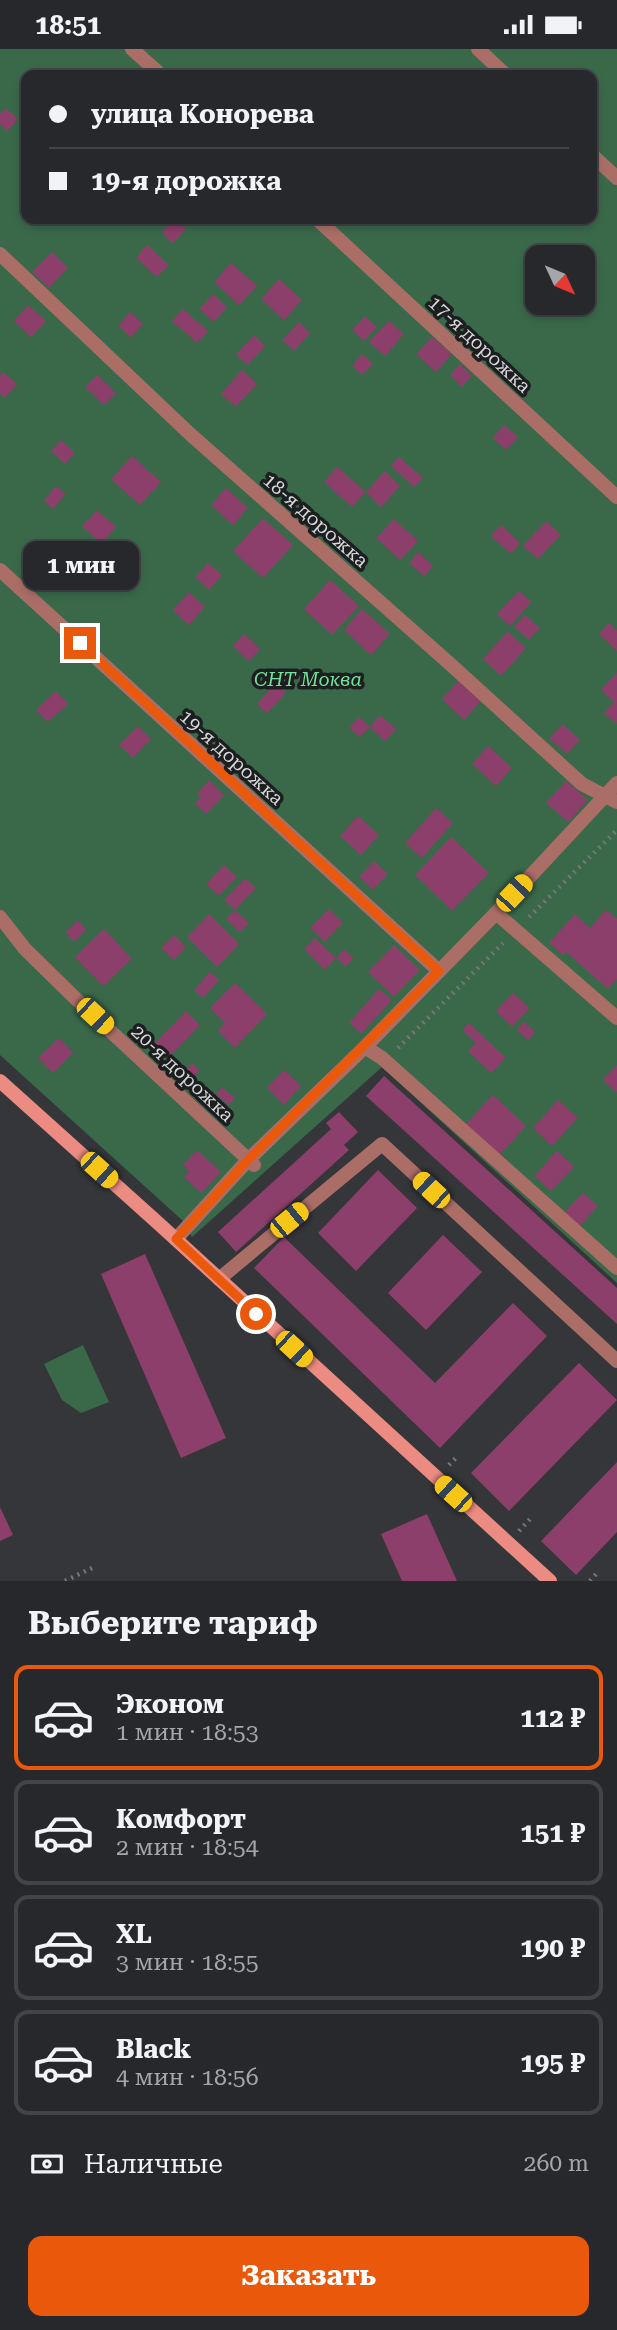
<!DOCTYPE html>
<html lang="ru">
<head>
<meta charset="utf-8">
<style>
	:root { --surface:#27282b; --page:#333437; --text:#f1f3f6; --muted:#a4a6a9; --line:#434447; --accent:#ea580c }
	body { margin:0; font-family:"Roboto Serif",serif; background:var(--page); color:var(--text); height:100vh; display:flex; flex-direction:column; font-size:26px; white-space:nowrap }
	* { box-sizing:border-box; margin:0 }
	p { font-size:23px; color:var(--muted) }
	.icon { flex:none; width:38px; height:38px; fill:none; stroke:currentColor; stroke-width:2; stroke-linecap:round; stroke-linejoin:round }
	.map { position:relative; height:1532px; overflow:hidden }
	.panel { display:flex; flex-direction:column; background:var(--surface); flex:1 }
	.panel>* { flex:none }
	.banner { position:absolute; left:21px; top:21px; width:576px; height:154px; border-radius:14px; box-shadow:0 4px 10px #0003,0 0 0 2px var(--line); display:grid; align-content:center; height:154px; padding:0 28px; background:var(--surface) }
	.needle { width:46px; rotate:134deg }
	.fabs { position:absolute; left:525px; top:196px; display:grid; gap:14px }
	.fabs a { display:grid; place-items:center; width:70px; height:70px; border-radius:14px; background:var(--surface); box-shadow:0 4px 10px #0003,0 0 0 2px var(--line); font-size:35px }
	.end { position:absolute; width:32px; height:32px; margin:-16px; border:9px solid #ea580c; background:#fff; box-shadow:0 0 0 4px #fff }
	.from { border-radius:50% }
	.bubble { position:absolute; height:49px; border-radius:14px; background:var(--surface); box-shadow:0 4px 10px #0003,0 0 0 2px var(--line); font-size:23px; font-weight:700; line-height:49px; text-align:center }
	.car { position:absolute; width:21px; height:42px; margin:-21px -10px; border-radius:9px; box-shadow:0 0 5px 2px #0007; background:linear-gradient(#f5c518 24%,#345 0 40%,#f5c518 0 76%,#345 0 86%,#f5c518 0) }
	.banner b { display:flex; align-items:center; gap:24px; height:66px; font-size:26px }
	.banner b+b { border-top:2px solid var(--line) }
	.banner i { width:18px; height:18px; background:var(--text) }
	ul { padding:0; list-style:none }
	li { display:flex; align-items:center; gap:21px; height:105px; margin:0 14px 10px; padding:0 14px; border:4px solid var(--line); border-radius:14px }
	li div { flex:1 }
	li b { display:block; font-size:26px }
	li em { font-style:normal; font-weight:700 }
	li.active { border-color:var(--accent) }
	li>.icon { width:63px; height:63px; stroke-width:1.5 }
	h2 { padding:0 28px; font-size:32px; line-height:84px }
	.pay { display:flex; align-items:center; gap:18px; height:77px; padding:0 28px; font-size:26px }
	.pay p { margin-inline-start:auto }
	.action { display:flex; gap:14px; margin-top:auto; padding:14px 28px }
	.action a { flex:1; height:80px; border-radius:14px; background:var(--accent); color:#fff; font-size:28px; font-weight:700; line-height:80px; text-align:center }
	.status { display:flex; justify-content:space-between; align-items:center; height:49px; padding:0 35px; background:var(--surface); direction:ltr }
	.status svg { height:19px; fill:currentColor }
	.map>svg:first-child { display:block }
</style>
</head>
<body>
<div class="status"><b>18:51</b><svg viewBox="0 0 49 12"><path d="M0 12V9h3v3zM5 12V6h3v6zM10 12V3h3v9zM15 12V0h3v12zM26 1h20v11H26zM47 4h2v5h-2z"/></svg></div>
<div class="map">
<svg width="617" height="1532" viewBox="0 0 617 1532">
	<rect width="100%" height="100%" fill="#343639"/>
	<path fill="#3a694a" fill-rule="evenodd" d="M0,0H617V1234L382,1018L192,1188L183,1172L0,1006ZM26,26H592V170H26ZM537,208H583V254H537Z
		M83,1296L109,1353L81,1364L62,1351L44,1315Z"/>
	<path fill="#8c3f6a" d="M5,59L18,70L7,82L0,75V65Z
		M174,170L186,180L173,194L162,184Z
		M147,196L169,216L157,228L136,209Z
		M52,203L68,219L49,239L32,223Z
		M231,214L257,237L239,256L214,233Z
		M279,230L302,251L284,271L261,250Z
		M213,245L227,258L214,273L199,260Z
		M28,256L46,272L31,288L14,272Z
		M183,260L208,282L197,294L172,272Z
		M130,263L143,275L131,288L118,277Z
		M365,267L377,278L364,292L352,281Z
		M389,272L404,285L385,307L369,293Z
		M299,273L310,284L294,302L282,291Z
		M254,286L265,297L248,316L236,306Z
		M432,288L452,305L436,323L416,305Z
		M362,305L373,315L362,326L352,317Z
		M460,315L472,327L462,338L450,326Z
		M242,321L257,335L236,358L221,345Z
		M3,323L17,335L5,349L0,345V326Z
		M97,326L116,344L104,356L85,338Z
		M504,376L518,388L506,401L493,389Z
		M61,391L75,404L65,415L51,402Z
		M132,407L161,433L140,456L111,430Z
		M399,408L423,429L414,438L391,417Z
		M337,418L366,443L352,458L324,433Z
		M385,422L400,437L381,458L366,443Z
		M56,437L66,445L53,460L44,451Z
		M226,439L248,459L233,476L211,456Z
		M97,461L116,478L101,495L82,477Z
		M263,469L293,496L263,529L233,502Z
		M394,470L418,492L400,511L376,489Z
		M546,472L561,486L538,510L523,497Z
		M501,476L520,494L511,505L491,487Z
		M418,503L433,517L424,527L409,514Z
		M208,514L222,526L209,541L195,528Z
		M330,531L359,557L332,586L304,560Z
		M519,542L531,553L510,577L497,565Z
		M189,543L205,558L189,576L173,561Z
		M362,560L390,585L371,606L344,581Z
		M525,566L540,579L529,591L514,578Z
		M609,574L617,582V602L599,585Z
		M508,582L526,599L501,627L483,610Z
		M244,585L260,600L249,612L233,597Z
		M617,623V675L604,664L614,653L601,641Z
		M459,632L481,652L464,671L442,650Z
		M276,634L286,644L267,664L257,655Z
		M56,642L68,655L48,673L36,661Z
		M380,666L396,680L385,692L370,678Z
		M359,668L370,678L360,688L349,679Z
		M563,675L580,691L567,705L549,689Z
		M138,677L151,690L133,709L119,696Z
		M488,697L512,719L496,737L472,715Z
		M209,731L224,746L206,765L195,754L201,748L197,744Z
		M566,732L588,751L568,773L546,754Z
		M436,759L453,774L422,809L405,794Z
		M358,767L379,786L361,806L340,787Z
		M451,788L489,824L452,862L415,826Z
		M374,812L388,825L373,841L359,828Z
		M224,816L237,828L219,847L206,835Z
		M245,829L256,839L235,861L224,851Z
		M329,860L343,874L325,893L310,879Z
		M235,861L249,874L240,883L226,870Z
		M606,861L617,870V930L608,940L566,903L563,906L549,894L575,865L590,879Z
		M209,865L239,895L217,918L187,888Z
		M78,871L86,881L74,893L65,883Z
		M104,880L132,910L103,937L75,908Z
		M174,886L186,898L174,911L161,899Z
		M315,889L336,909L325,921L304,900Z
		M394,896L420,921L394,948L368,923Z
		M344,900L353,909L346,918L336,909Z
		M210,923L219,931L203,949L194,941Z
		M235,934L267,965L235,999L218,982L225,974L210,959Z
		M379,940L392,951L361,985L349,974Z
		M513,944L530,959L512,978L496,962Z
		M186,962L200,976L168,1009L154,995Z
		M524,973L535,983L528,991L517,981Z
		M469,974L506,1009L491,1024L468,1002L476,994L462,981Z
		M59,989L73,1004L53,1024L38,1009Z
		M192,1014L200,1021L185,1037L177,1029Z
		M617,1016V1044L603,1031Z
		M284,1021L301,1037L284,1056L267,1039Z
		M384,1027L617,1239V1275L366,1047Z
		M222,1038L235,1049L229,1056L216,1045Z
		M211,1041L220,1050L208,1062L199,1054Z
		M493,1046L526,1077L498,1108L464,1077Z
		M558,1051L578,1069L552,1097L533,1079Z
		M339,1063L358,1083L344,1096L349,1101L236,1203L218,1183L331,1080L326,1074Z
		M197,1101L221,1123L201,1144L184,1128L189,1122L183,1116Z
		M557,1102L574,1118L551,1142L534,1127Z
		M378,1121L417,1159L356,1222L318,1184Z
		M583,1144L598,1157L578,1179L563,1165Z
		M443,1186L482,1223L426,1281L388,1244Z
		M284,1188L435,1334L513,1254L547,1287L440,1399L254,1219Z
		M145,1205L226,1389L181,1409L101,1225Z
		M579,1314L617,1351L509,1462L471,1424Z
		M617,1413V1483L576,1526L541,1492Z
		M0,1458L13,1486L0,1492Z
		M427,1465L457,1532H402L381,1485Z"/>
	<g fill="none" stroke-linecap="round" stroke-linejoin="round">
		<path stroke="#757679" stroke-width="4.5" stroke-dasharray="2 5" stroke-linecap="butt" d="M529,868L617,781
			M398,999L503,894
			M449,1416L458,1407
			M519,1482L530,1470
			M65,1532L92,1519
			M590,1532L597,1524"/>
		<path stroke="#ab6e67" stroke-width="14" d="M132,0L161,26
			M478,0L506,26
			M592,106L617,129
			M317,170L617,448
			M0,205L190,385L449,614L582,735L617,753
			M0,521L439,922
			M496,864L617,969
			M0,868L25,900L76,950L254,1116
			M365,998L382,1009L617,1219
			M219,1230L382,1095L617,1312"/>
		<path stroke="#ab6e67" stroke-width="14" d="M176,1190L248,1111L365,998L496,864L617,734"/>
		<path stroke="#ec8b82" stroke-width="14" d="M0,1032L158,1174L550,1532"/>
	</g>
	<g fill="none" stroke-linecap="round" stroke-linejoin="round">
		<path stroke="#ea580c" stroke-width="9" d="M80,594L439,922L248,1111L176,1190L256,1265"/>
	</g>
	<g text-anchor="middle" stroke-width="7" stroke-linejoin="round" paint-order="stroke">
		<g font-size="19" fill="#d7d8da" stroke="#1d1e1f">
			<text transform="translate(480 295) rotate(43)" y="7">17-я дорожка</text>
			<text transform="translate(316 471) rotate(41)" y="7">18-я дорожка</text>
			<text transform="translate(232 708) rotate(42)" y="7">19-я дорожка</text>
			<text transform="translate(183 1024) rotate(43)" y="7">20-я дорожка</text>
		</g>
		<g font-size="19" font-style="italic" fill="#71e29b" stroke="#1d1e1f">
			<text x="308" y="637">СНТ Моква</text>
		</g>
	</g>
</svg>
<div class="fabs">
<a><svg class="needle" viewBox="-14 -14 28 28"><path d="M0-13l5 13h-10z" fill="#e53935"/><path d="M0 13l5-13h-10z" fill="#a4a6a9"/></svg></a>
</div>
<i class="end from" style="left:256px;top:1265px"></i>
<i class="end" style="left:80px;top:594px"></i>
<div class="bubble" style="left:23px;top:492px;width:116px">1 мин</div>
<i class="car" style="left:514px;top:844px;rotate:43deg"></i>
<i class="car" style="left:95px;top:967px;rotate:133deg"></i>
<i class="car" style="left:99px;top:1121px;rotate:132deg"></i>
<i class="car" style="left:431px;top:1141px;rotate:313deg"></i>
<i class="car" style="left:289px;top:1171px;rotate:51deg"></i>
<i class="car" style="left:294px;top:1300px;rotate:133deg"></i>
<i class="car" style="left:453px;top:1445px;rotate:312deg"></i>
<div class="banner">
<b><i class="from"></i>улица Конорева</b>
<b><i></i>19-я дорожка</b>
</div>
</div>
<section class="panel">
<h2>Выберите тариф</h2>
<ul>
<li class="active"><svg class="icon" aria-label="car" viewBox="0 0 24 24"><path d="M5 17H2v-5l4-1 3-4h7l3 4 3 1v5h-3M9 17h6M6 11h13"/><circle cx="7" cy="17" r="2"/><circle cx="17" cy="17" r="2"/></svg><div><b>Эконом</b><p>1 мин · 18:53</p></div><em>112 ₽</em></li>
<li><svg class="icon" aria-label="car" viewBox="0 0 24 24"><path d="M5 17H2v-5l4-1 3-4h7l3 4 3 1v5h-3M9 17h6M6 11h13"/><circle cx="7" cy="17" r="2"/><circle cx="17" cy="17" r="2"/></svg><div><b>Комфорт</b><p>2 мин · 18:54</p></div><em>151 ₽</em></li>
<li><svg class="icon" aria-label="car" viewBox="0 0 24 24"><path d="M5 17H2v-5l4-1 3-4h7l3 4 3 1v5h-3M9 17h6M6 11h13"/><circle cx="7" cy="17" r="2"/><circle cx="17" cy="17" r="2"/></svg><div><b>XL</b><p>3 мин · 18:55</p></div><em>190 ₽</em></li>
<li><svg class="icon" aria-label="car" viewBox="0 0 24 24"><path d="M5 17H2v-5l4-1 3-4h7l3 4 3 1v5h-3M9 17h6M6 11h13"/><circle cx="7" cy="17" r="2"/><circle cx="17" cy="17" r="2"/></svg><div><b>Black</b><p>4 мин · 18:56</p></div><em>195 ₽</em></li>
</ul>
<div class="pay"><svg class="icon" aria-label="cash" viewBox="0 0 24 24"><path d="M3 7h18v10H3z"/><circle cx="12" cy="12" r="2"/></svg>Наличные<p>260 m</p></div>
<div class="action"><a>Заказать</a></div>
</section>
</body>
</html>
